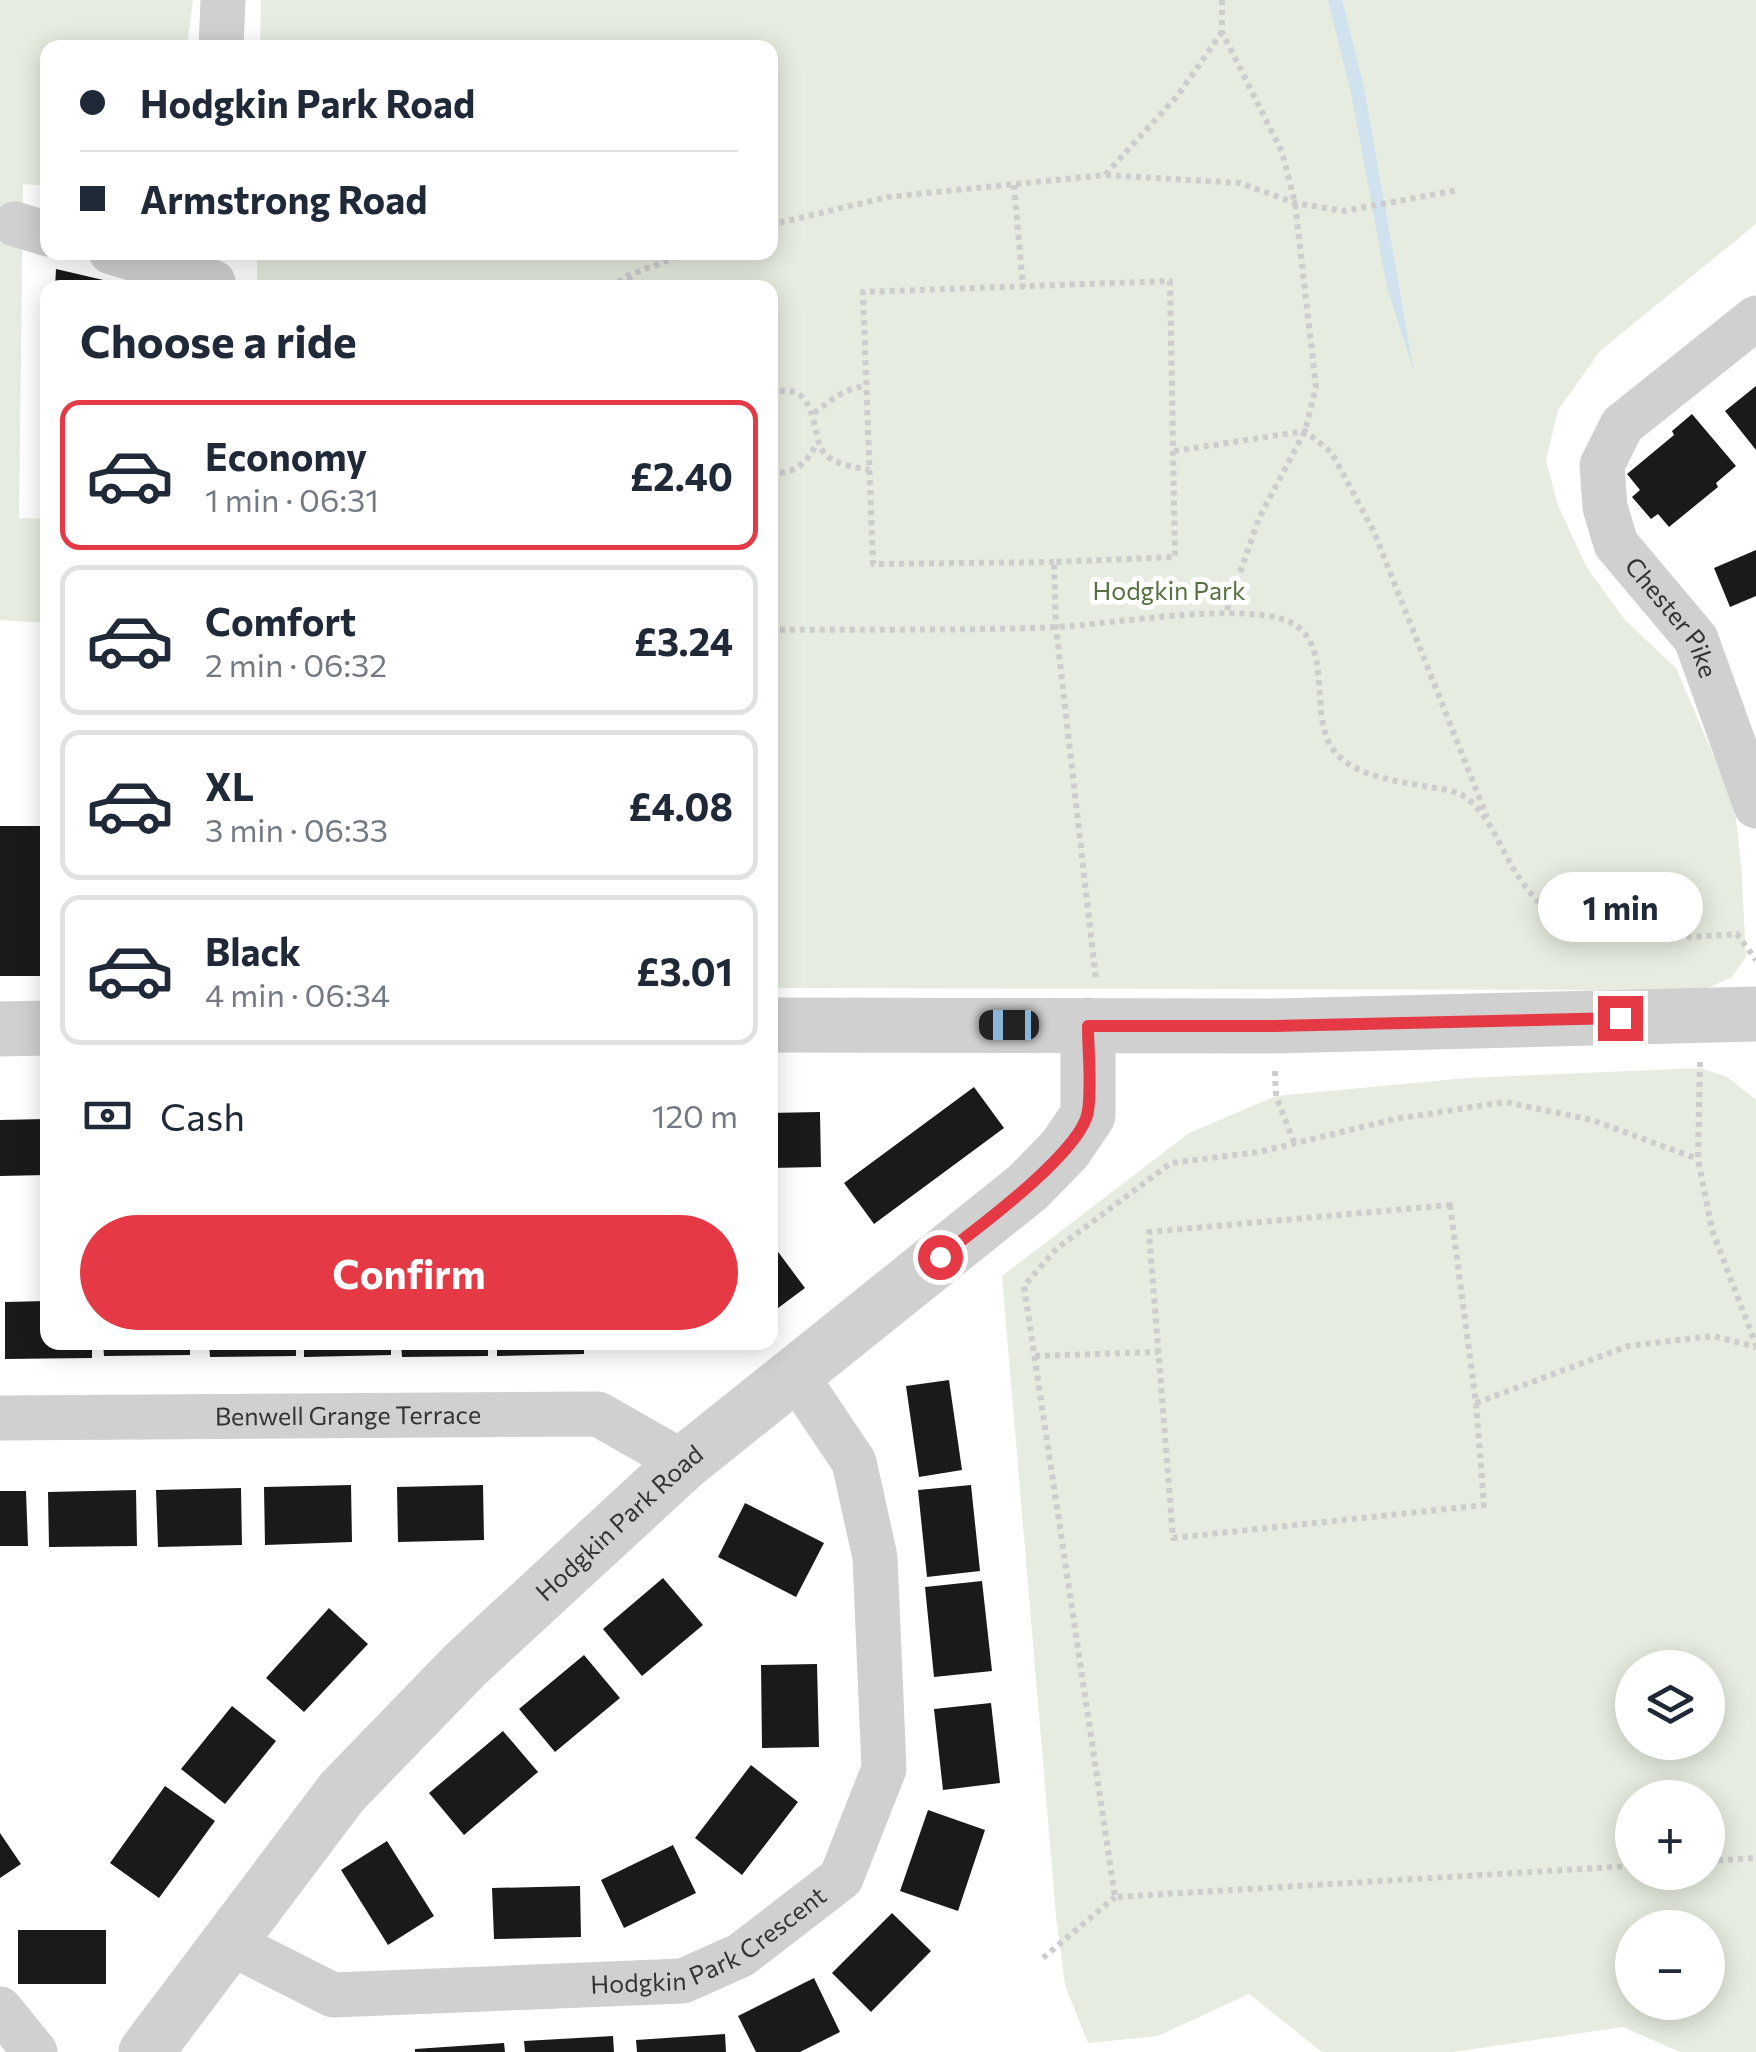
<!DOCTYPE html>
<html lang="en">
<head>
<meta charset="utf-8">
<style>
	:root { --surface:#fff; --page:#f6f6f7; --text:#1f2937; --muted:#747a83; --line:#e0e1e3; --accent:#e63946 }
	body { margin:0; font-family:Commissioner,sans-serif; background:var(--page); color:var(--text); height:100vh; display:flex; flex-direction:column; font-size:38px; white-space:nowrap }
	* { box-sizing:border-box; margin:0 }
	p { font-size:32px; color:var(--muted) }
	.icon { flex:none; width:55px; height:55px; fill:none; stroke:currentColor; stroke-width:2; stroke-linecap:round; stroke-linejoin:round }
	.map { position:relative; flex:1; overflow:hidden }
	.drawer { position:absolute; left:40px; top:280px; width:738px; height:1070px; display:flex; flex-direction:column; background:var(--surface); border-radius:20px; box-shadow:0 5px 25px #0003 }
	.drawer>* { flex:none }
	.top-card { position:absolute; left:40px; top:40px; width:738px; height:220px; border-radius:20px; box-shadow:0 5px 25px #0003; display:grid; align-content:center; height:220px; padding:0 40px; background:var(--surface) }
	.fabs { position:absolute; left:1615px; top:1650px; display:grid; gap:20px }
	.fabs a { display:grid; place-items:center; width:110px; height:110px; border-radius:50%; background:var(--surface); box-shadow:0 5px 25px #0003; font-size:50px }
	.end { position:absolute; width:45px; height:45px; margin:-22px; border:12px solid #e63946; background:#fff; box-shadow:0 0 0 5px #fff }
	.from { border-radius:50% }
	.bubble { position:absolute; height:70px; border-radius:35px; background:var(--surface); box-shadow:0 5px 25px #0003; font-size:32px; font-weight:700; line-height:70px; text-align:center }
	.car { position:absolute; width:30px; height:60px; margin:-30px -15px; border-radius:12px; box-shadow:0 0 8px 2px #0007; background:linear-gradient(#222 24%,#8ab4d8 0 40%,#222 0 76%,#8ab4d8 0 86%,#222 0) }
	.top-card b { display:flex; align-items:center; gap:35px; height:95px; font-size:38px }
	.top-card b+b { border-top:2px solid var(--line) }
	.top-card i { width:25px; height:25px; background:var(--text) }
	ul { padding:0; list-style:none }
	li { display:flex; align-items:center; gap:30px; height:150px; margin:0 20px 15px; padding:0 20px; border:5px solid var(--line); border-radius:20px }
	li div { flex:1 }
	li b { display:block; font-size:38px }
	li em { font-style:normal; font-weight:700 }
	li.on { border-color:var(--accent) }
	li>.icon { width:90px; height:90px; stroke-width:1.5 }
	h2 { padding:0 40px; font-size:45px; line-height:120px }
	.pay { display:flex; align-items:center; gap:25px; height:110px; padding:0 40px; font-size:38px }
	.pay p { margin-inline-start:auto }
	.button { display:flex; gap:20px; margin-top:auto; padding:20px 40px }
	.button a { flex:1; height:115px; border-radius:60px; background:var(--accent); color:#fff; font-size:40px; font-weight:700; line-height:115px; text-align:center }
	.map>svg:first-child { display:block }
</style>
</head>
<body>
<div class="map">
<svg width="1756" height="2052" viewBox="0 0 1756 2052">
	<rect width="100%" height="100%" fill="#fff"/>
	<path fill="#e6ecdf" fill-rule="evenodd" d="M0,0H193L187,47L48,48L47,186L23,184L19,518L47,519V623L0,620Z
		M261,0H1756V224L1600,351L1558,410L1546,461L1558,505L1586,566L1625,620L1676,668L1734,803L1741,863L1746,957L1732,977L1708,988L1678,990L770,988V288H257V253L770,252V48L260,47Z
		M1701,1068L1727,1077L1756,1100V2052H1680L1623,2027L1453,2052H1322L1249,1994L1158,2036L1088,2043L1065,1985L1056,1916L1002,1276L1189,1133L1276,1096L1467,1078ZM1632,1668H1708V1742H1632ZM1632,1798H1708V1872H1632ZM1632,1928H1708V2002H1632Z"/>
	<path fill="#cfe2ee" d="M1328,0H1342L1364,88L1414,372L1387,287L1351,93Z"/>
	<path fill="#1a1a1a" d="M56,269L129,286V288H55Z
		M1756,386V450L1725,411Z
		M1692,414L1736,466L1716,483L1718,487L1669,527L1658,514L1651,519L1632,497L1640,490L1627,474L1674,435L1672,431Z
		M1756,550V596L1730,607L1714,568Z
		M0,826H48V976H0Z
		M974,1087L1004,1128L874,1224L844,1183Z
		M820,1112L821,1167L770,1168V1113Z
		M46,1119L47,1175L0,1176V1120Z
		M770,1241L805,1288L770,1314Z
		M48,1301V1342H92V1358L5,1359V1302Z
		M103,1342H190V1355L104,1356Z
		M209,1342H296V1356L210,1357Z
		M304,1342H391V1355L304,1357Z
		M401,1342H488V1356L402,1357Z
		M497,1342H584V1354L497,1356Z
		M601,1342H688V1347L602,1348Z
		M949,1380L962,1470L919,1477L906,1386Z
		M351,1485L352,1542L265,1545L264,1487Z
		M483,1485L484,1540L398,1542L397,1487Z
		M971,1485L980,1571L927,1577L918,1490Z
		M241,1488L242,1545L158,1547L156,1490Z
		M136,1490L137,1546L49,1547L48,1492Z
		M0,1491H26L28,1546H0Z
		M745,1503L824,1543L796,1597L718,1557Z
		M663,1578L703,1625L642,1676L603,1629Z
		M982,1581L992,1671L934,1677L925,1587Z
		M329,1608L368,1644L304,1712L266,1678Z
		M584,1655L620,1698L555,1752L519,1709Z
		M817,1664L819,1747L762,1748L761,1665Z
		M991,1703L1000,1783L943,1790L934,1709Z
		M232,1706L276,1741L225,1804L181,1769Z
		M503,1731L538,1772L464,1835L429,1793Z
		M751,1765L798,1802L742,1875L695,1838Z
		M165,1786L215,1821L159,1898L110,1863Z
		M928,1810L985,1830L958,1911L900,1891Z
		M0,1833L21,1864L0,1878Z
		M387,1841L434,1916L388,1945L341,1870Z
		M673,1845L696,1893L624,1928L601,1880Z
		M580,1886L581,1937L494,1939L492,1888Z
		M892,1913L931,1951L871,2012L832,1973Z
		M18,1930H106V1984H18Z
		M814,1978L840,2032L800,2052H756L738,2016Z
		M725,2034L726,2052H637L636,2040Z
		M613,2036L614,2052H525L524,2041Z
		M504,2043L505,2052H415V2049Z"/>
	<g fill="none" stroke-linecap="round" stroke-linejoin="round">
		<path stroke="#cdcdcd" stroke-width="6" stroke-dasharray="5 5" stroke-linecap="butt" d="M1222,0V32L1282,152L1295,203L1316,387L1305,431L1259,518L1226,613
			M1106,175L1240,183L1295,203L1344,211L1458,190
			M1014,185L1023,287
			M770,225L888,197L1105,175L1178,95L1222,32
			M628,277L641,288
			M610,288L627,276L690,252
			M770,393C822,378 809,438 825,454C836,465 855,467 869,470
			M814,413C831,400 845,388 866,386
			M1174,451L1305,431L1332,453L1374,532L1487,817
			M770,472C793,476 807,463 817,443
			M1054,562L873,564L863,292L1170,281L1175,557L1054,562L1056,627L1096,980
			M770,630C865,629 962,631 1057,627C1112,624 1244,601 1290,622C1334,643 1309,711 1331,746C1348,775 1394,781 1425,786C1437,789 1451,789 1462,795C1487,810 1498,843 1513,868C1526,890 1547,916 1572,924C1619,940 1687,938 1737,934L1756,960
			M1700,1062L1698,1159L1712,1230L1756,1345
			M1275,1071L1276,1096L1294,1142
			M1450,1205L1476,1403L1484,1505L1173,1538L1149,1232Z
			M1035,1356L1158,1352
			M1476,1403L1628,1346L1713,1336L1756,1347
			M1708,1861L1756,1858
			M1632,1866L1115,1897L1024,1286L1056,1249L1171,1163L1259,1152L1395,1119L1505,1102L1592,1120L1698,1159
			M1043,1958L1115,1897"/>
		<g stroke="#d0d0d0" stroke-width="45">
			<path d="M221,48L223,0"/>
			<path d="M15,224L48,234"/>
			<path d="M111,252L213,282"/>
			<path id="s1" d="M1756,318L1622,425L1602,465L1605,507L1616,544L1696,639L1756,806"/>
			<path id="s2" d="M0,1418L598,1414L684,1463"/>
			<path id="s3" d="M228,1942L333,1995L683,1981L741,1955L841,1878L884,1769L875,1557L854,1462L795,1374"/>
			<path d="M0,2009L35,2052"/>
		</g>
		<g stroke="#d0d0d0" stroke-width="55">
			<path d="M770,1025L1274,1026L1756,1014"/>
			<path d="M0,1029L48,1028"/>
			<path id="s4" d="M146,2052L342,1792L465,1665L684,1463L1028,1187L1065,1149L1088,1115V1025"/>
		</g>
	</g>
	<g fill="none" stroke-linecap="round" stroke-linejoin="round">
		<path stroke="#e63946" stroke-width="12" d="M940,1257C974,1231 1083,1151 1088,1111C1092,1084 1088,1053 1088,1026H1274L1620,1018"/>
	</g>
	<g text-anchor="middle" stroke-width="10" stroke-linejoin="round" paint-order="stroke">
		<g font-size="25" fill="#56703f" stroke="#fff">
			<text x="1169" y="600">Hodgkin Park</text>
		</g>
		<g font-size="25" fill="#333" stroke="#fff">
			<text dy="9" stroke="none"><textPath href="#s1" startOffset="390">Chester Pike</textPath></text>
			<text dy="9" stroke="none"><textPath href="#s2" startOffset="348">Benwell Grange Terrace</textPath></text>
			<text dy="9" stroke="none"><textPath href="#s4" startOffset="712">Hodgkin Park Road</textPath></text>
			<text dy="9" stroke="none"><textPath href="#s3" startOffset="505">Hodgkin Park Crescent</textPath></text>
		</g>
	</g>
</svg>
<div class="fabs">
<a><svg class="icon" aria-label="layers" viewBox="0 0 24 24"><path d="M12 4l9 5-9 5-9-5zM3 14l9 5 9-5"/></svg></a>
<a>+</a>
<a>−</a>
</div>
<i class="end from" style="left:940px;top:1257px"></i>
<i class="end" style="left:1620px;top:1018px"></i>
<div class="bubble" style="left:1538px;top:872px;width:165px">1 min</div>
<i class="car" style="left:1009px;top:1025px;rotate:270deg"></i>
<div class="top-card">
<b><i class="from"></i>Hodgkin Park Road</b>
<b><i></i>Armstrong Road</b>
</div>
<section class="drawer">
<h2>Choose a ride</h2>
<ul>
<li class="on"><svg class="icon" aria-label="car" viewBox="0 0 24 24"><path d="M5 17H2v-5l4-1 3-4h7l3 4 3 1v5h-3M9 17h6M6 11h13"/><circle cx="7" cy="17" r="2"/><circle cx="17" cy="17" r="2"/></svg><div><b>Economy</b><p>1 min · 06:31</p></div><em>£2.40</em></li>
<li><svg class="icon" aria-label="car" viewBox="0 0 24 24"><path d="M5 17H2v-5l4-1 3-4h7l3 4 3 1v5h-3M9 17h6M6 11h13"/><circle cx="7" cy="17" r="2"/><circle cx="17" cy="17" r="2"/></svg><div><b>Comfort</b><p>2 min · 06:32</p></div><em>£3.24</em></li>
<li><svg class="icon" aria-label="car" viewBox="0 0 24 24"><path d="M5 17H2v-5l4-1 3-4h7l3 4 3 1v5h-3M9 17h6M6 11h13"/><circle cx="7" cy="17" r="2"/><circle cx="17" cy="17" r="2"/></svg><div><b>XL</b><p>3 min · 06:33</p></div><em>£4.08</em></li>
<li><svg class="icon" aria-label="car" viewBox="0 0 24 24"><path d="M5 17H2v-5l4-1 3-4h7l3 4 3 1v5h-3M9 17h6M6 11h13"/><circle cx="7" cy="17" r="2"/><circle cx="17" cy="17" r="2"/></svg><div><b>Black</b><p>4 min · 06:34</p></div><em>£3.01</em></li>
</ul>
<div class="pay"><svg class="icon" aria-label="cash" viewBox="0 0 24 24"><path d="M3 7h18v10H3z"/><circle cx="12" cy="12" r="2"/></svg>Cash<p>120 m</p></div>
<div class="button"><a>Confirm</a></div>
</section>
</div>
</body>
</html>
